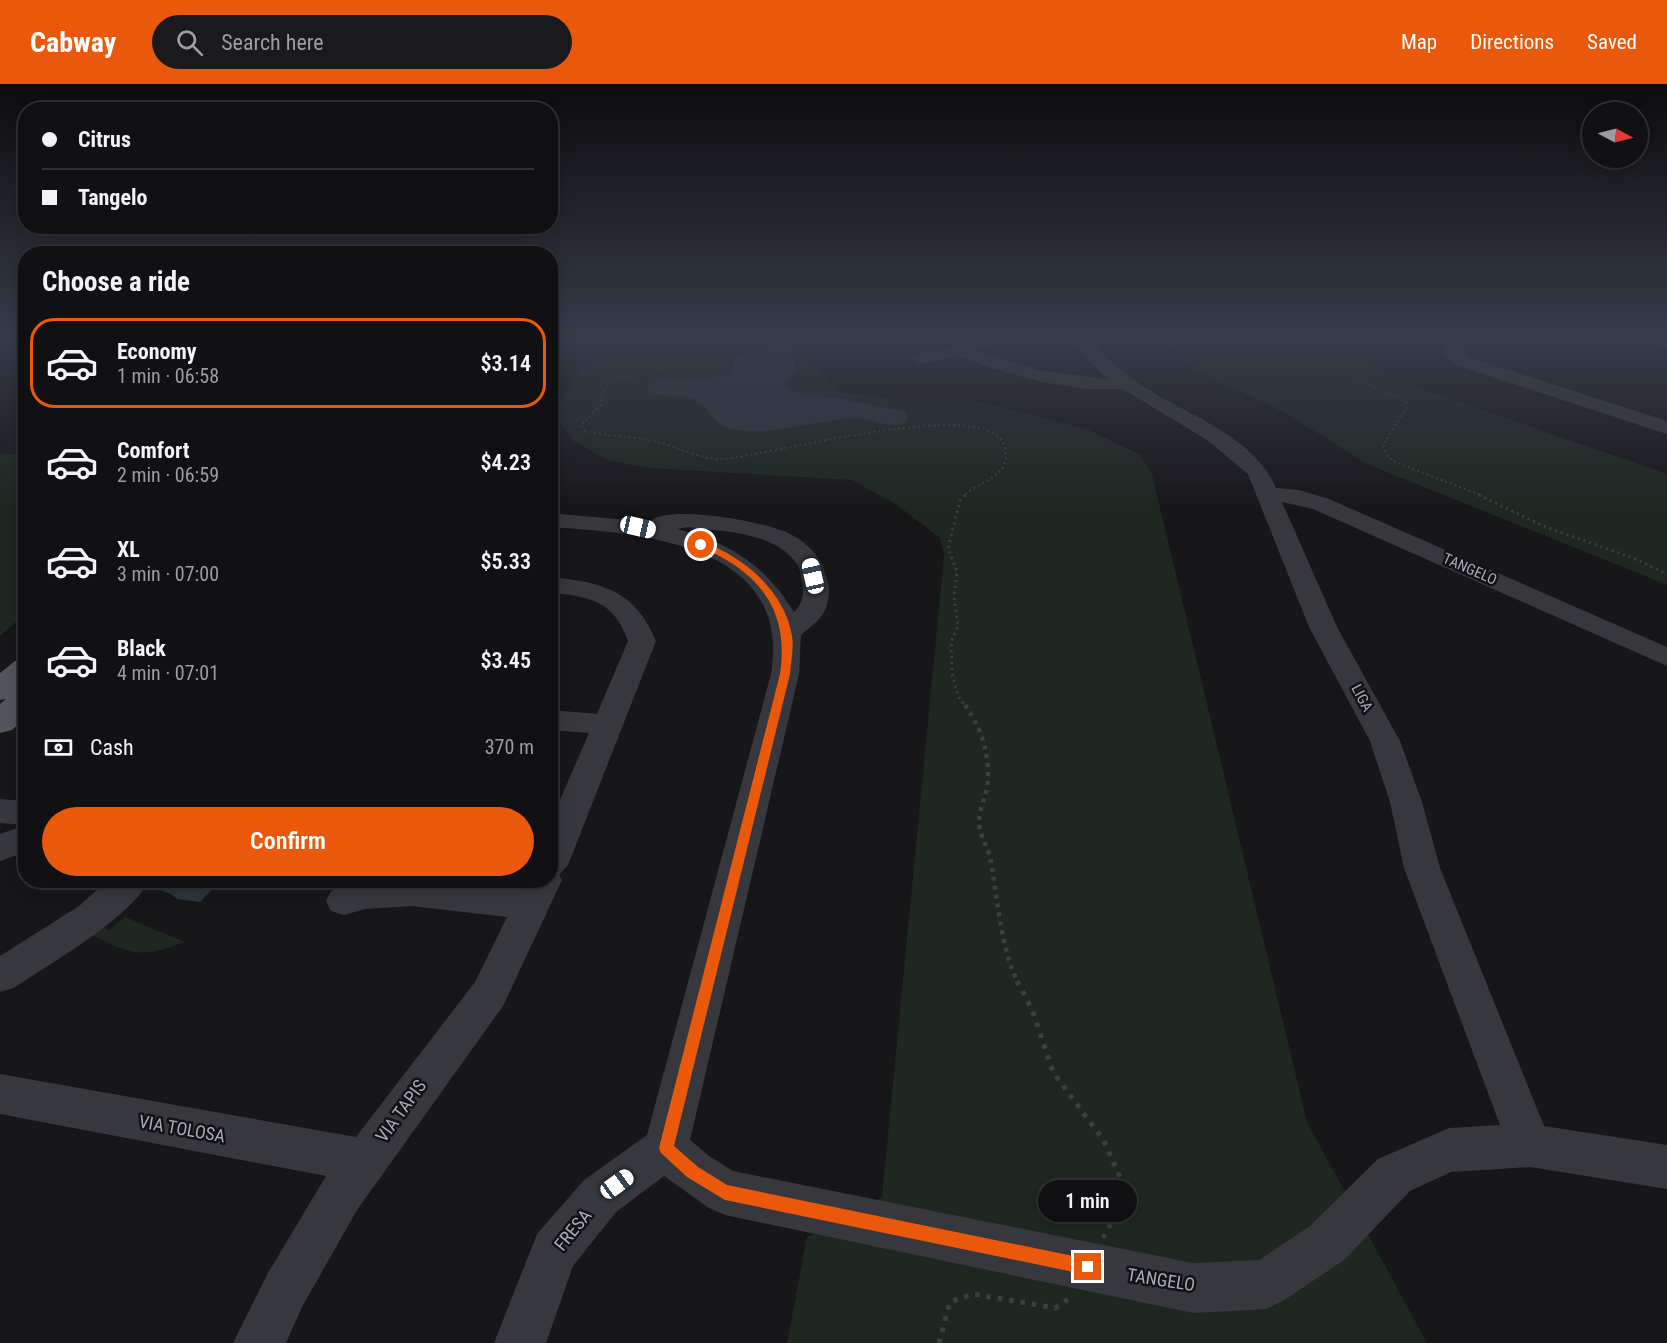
<!DOCTYPE html>
<html lang="en">
<head>
<meta charset="utf-8">
<style>
	:root { --surface:#111013; --page:#1a191c; --text:#f1f3f6; --muted:#9c9da0; --line:#303033; --accent:#ea580c }
	body { margin:0; font-family:"Roboto Condensed",sans-serif; background:var(--page); color:var(--text); height:100vh; display:flex; flex-direction:column; font-size:22px; white-space:nowrap }
	* { box-sizing:border-box; margin:0 }
	p { font-size:20px; color:var(--muted) }
	.icon { flex:none; width:33px; height:33px; fill:none; stroke:currentColor; stroke-width:2; stroke-linecap:round; stroke-linejoin:round }
	.map { position:relative; flex:1; overflow:hidden }
	.side { position:absolute; left:18px; top:162px; width:540px; height:642px; display:flex; flex-direction:column; background:var(--surface); border-radius:24px; box-shadow:0 3px 15px #0003,0 0 0 2px var(--line) }
	.side>* { flex:none }
	.top-card { position:absolute; left:18px; top:18px; width:540px; height:132px; border-radius:24px; box-shadow:0 3px 15px #0003,0 0 0 2px var(--line); display:grid; align-content:center; height:132px; padding:0 24px; background:var(--surface) }
	.needle { width:39px; rotate:97deg }
	.controls { position:absolute; left:1582px; top:18px; display:grid; gap:12px }
	.controls a { display:grid; place-items:center; width:66px; height:66px; border-radius:50%; background:var(--surface); box-shadow:0 3px 15px #0003,0 0 0 2px var(--line); font-size:30px }
	.end { position:absolute; width:27px; height:27px; margin:-14px; border:8px solid #ea580c; background:#fff; box-shadow:0 0 0 3px #fff }
	.from { border-radius:50% }
	.bubble { position:absolute; height:42px; border-radius:21px; background:var(--surface); box-shadow:0 3px 15px #0003,0 0 0 2px var(--line); font-size:20px; font-weight:600; line-height:42px; text-align:center }
	.car { position:absolute; width:18px; height:36px; margin:-18px -9px; border-radius:8px; box-shadow:0 0 4px 2px #0007; background:linear-gradient(#fff 24%,#345 0 40%,#fff 0 76%,#345 0 86%,#fff 0) }
	.top-card b { display:flex; align-items:center; gap:21px; height:57px; font-size:22px }
	.top-card b+b { border-top:2px solid var(--line) }
	.top-card i { width:15px; height:15px; background:var(--text) }
	ul { padding:0; list-style:none }
	li { display:flex; align-items:center; gap:18px; height:90px; margin:0 12px 9px; padding:0 12px; border:3px solid transparent; border-radius:24px }
	li div { flex:1 }
	li b { display:block; font-size:22px }
	li em { font-style:normal; font-weight:600 }
	li.on { border-color:var(--accent) }
	li>.icon { width:54px; height:54px; stroke-width:1.5 }
	h2 { padding:0 24px; font-size:27px; line-height:72px }
	.pay { display:flex; align-items:center; gap:15px; height:66px; padding:0 24px; font-size:22px }
	.pay p { margin-inline-start:auto }
	.cta { display:flex; gap:12px; margin-top:auto; padding:12px 24px }
	.cta a { flex:1; height:69px; border-radius:36px; background:var(--accent); color:#fff; font-size:24px; font-weight:600; line-height:69px; text-align:center }
	header { display:flex; align-items:center; gap:36px; box-sizing:border-box; height:84px; padding:0 30px; background:var(--accent); color:#fff }
	header strong { font-size:28px }
	nav { display:flex; gap:33px; margin-inline-start:auto; font-size:21px }
	.search { width:420px; height:54px; background:var(--page); display:flex; align-items:center; gap:15px; box-sizing:border-box; padding:0 21px; border-radius:33px; color:var(--muted); font-size:22px }
	.map>svg:first-child { display:block }
</style>
</head>
<body>
<header>
<strong>Cabway</strong>
<div class="search"><svg class="icon" aria-label="search" viewBox="0 0 24 24"><circle cx="10" cy="10" r="6"/><path d="M15 15l6 6"/></svg>Search here</div>
<nav><a>Map</a><a>Directions</a><a>Saved</a></nav>
</header>
<div class="map">
<svg width="1667" height="1259" viewBox="0 0 1667 1259">
	<rect width="100%" height="100%" fill="#171619"/>
	<path fill="#1e2720" d="M655,251H830L821,256L810,273L824,293L839,308L900,316H967L1011,325L1089,346L1139,370L1152,390L1307,1038L1427,1259H787L807,1153L882,1113L944,472L940,454L897,421L852,396L650,384L609,377L574,357L552,330L584,279Z
		M1162,251H1352V262L1402,298L1667,390V501L1367,380L1289,331L1209,292L1187,278Z
		M0,369L25,371L26,529L0,552Z
		M125,833L185,858C139,875 135,871 92,851L102,843L110,846Z"/>
	<path fill="#2c353d" d="M768,251H800L793,275L795,287L785,299L787,305L803,311L841,315L902,327L907,330V336C894,349 874,334 859,334C816,334 773,354 730,345C713,341 711,324 696,316C681,309 662,315 647,306L648,300L659,296H707L730,289L734,283L733,274L768,262Z
		M170,796L202,797L215,802L200,818L177,815L171,810L160,806Z"/>
	<g fill="none" stroke-linecap="round" stroke-linejoin="round">
		<path stroke="#3d3f45" stroke-width="2" stroke-dasharray="2 3" stroke-linecap="butt" d="M729,251L689,277L609,298L602,310L601,321L581,341L585,347C609,353 634,352 657,358C676,362 699,375 719,375C760,375 993,307 1005,364C1012,394 976,398 964,412
			M1263,251L1312,262L1348,283L1368,300L1405,317L1406,324L1383,361L1387,372L1395,378L1483,412"/>
		<path stroke="#3d3f45" stroke-width="3" stroke-dasharray="2 4" stroke-linecap="butt" d="M965,411L960,417L948,464L957,488L954,513L958,542L951,558L952,589L958,612L966,623
			M1479,411L1543,442L1633,474L1667,490"/>
		<path stroke="#3d3f45" stroke-width="4.5" stroke-dasharray="4 5" stroke-linecap="butt" d="M965,621C982,645 991,673 987,703C985,715 979,725 979,738C979,750 987,762 990,773C997,809 1001,868 1018,898"/>
		<path stroke="#3d3f45" stroke-width="5" stroke-dasharray="4.5 7" stroke-linecap="butt" d="M1017,897L1032,925L1053,988L1104,1057L1127,1109L1103,1154
			M939,1259L950,1218L973,1210L1055,1224L1072,1213"/>
		<path fill="#37383e" fill-rule="evenodd" d="M987,251H1011L1008,255L976,266L1042,287L1108,295L1089,277L1070,251H1088C1104,272 1122,288 1144,303C1189,332 1254,352 1276,404L1299,406L1329,415L1667,563V582L1313,425L1282,418L1337,543L1400,657L1422,718L1440,784L1544,1042L1667,1061V1105L1530,1083L1451,1088L1410,1107L1344,1176L1283,1217L1266,1225L1193,1229L725,1131L709,1124L664,1092L616,1128L573,1182L546,1259H494L537,1150L584,1096L647,1051L771,590C793,460 642,449 550,443V429L649,438C667,419 770,438 792,451C809,460 822,474 826,492C830,504 830,517 824,528C819,537 809,544 801,551L799,590L690,1056L709,1072L733,1087L1193,1179L1259,1176L1310,1142L1378,1075L1449,1044L1500,1041L1404,784L1390,718L1370,657L1309,543L1248,390L1207,356L1123,305H1087L1042,298L991,284L958,272L919,280L910,275L913,271L955,262ZM688,443C723,448 774,447 797,480C800,484 801,493 802,498C805,509 802,521 794,528C765,481 730,459 677,445Z
			M1457,251H1476L1460,267L1468,273L1667,337V350L1456,281L1441,268Z
			M1644,251H1664L1667,252V265Z
			M550,493C602,498 635,506 656,557L568,781L559,791L562,796L503,922L357,1126L302,1223L286,1259H233L268,1189L326,1092L0,1030V990L356,1053L475,898L507,833L412,822L365,825L344,831L331,827L326,817L331,807C393,787 458,799 521,806L526,796H550V739L589,649L550,646V626L597,630L628,557C614,517 590,512 550,509Z
			M0,715L26,717V741L0,739Z
			M26,741V768L0,777V750Z
			M108,796H150C128,836 52,878 14,904L0,908V872L79,822Z"/>
		<path fill="#53555d" fill-rule="evenodd" d="M26,574V601L19,606L26,605V633L12,646L0,649V620L6,615L0,616V589L15,577Z"/>
	</g>
	<linearGradient id="sky" x2="0" y2="1"><stop stop-color="#0d0c0e"/><stop offset="0.59" stop-color="#363c49"/><stop offset="1" stop-color="#363c49" stop-opacity="0"/></linearGradient>
	<rect width="1667" height="427" fill="url(#sky)"/>
	<path fill="#ea580c" d="M701,458C743,471 785,508 792,552C794,565 791,577 790,590L674,1062L698,1083L727,1101L1088,1175L1094,1178L1096,1183L1094,1189L1088,1191L725,1116L687,1093L661,1069L659,1064L780,590C790,524 757,486 698,462Z"/>
	<g text-anchor="middle" stroke-width="5" stroke-linejoin="round" paint-order="stroke">
		<g font-size="15" fill="#a8acb9" stroke="#121114">
			<text transform="translate(1470 485) rotate(24)" y="5">TANGELO</text>
			<text transform="translate(1362 614) rotate(62)" y="5">LIGA</text>
		</g>
		<g font-size="18" fill="#a8acb9" stroke="#121114">
			<text transform="translate(401 1027) rotate(-54)" y="6">VIA TAPIS</text>
			<text transform="translate(182 1045) rotate(10)" y="6">VIA TOLOSA</text>
			<text transform="translate(573 1146) rotate(-51)" y="6">FRESA</text>
			<text transform="translate(1161 1196) rotate(9)" y="6">TANGELO</text>
		</g>
	</g>
</svg>
<div class="controls">
<a><svg class="needle" viewBox="-14 -14 28 28"><path d="M0-13l5 13h-10z" fill="#e53935"/><path d="M0 13l5-13h-10z" fill="#9c9da0"/></svg></a>
</div>
<i class="end from" style="left:701px;top:461px"></i>
<i class="end" style="left:1088px;top:1183px"></i>
<div class="bubble" style="left:1038px;top:1096px;width:99px">1 min</div>
<i class="car" style="left:638px;top:443px;rotate:103deg"></i>
<i class="car" style="left:813px;top:492px;rotate:347deg"></i>
<i class="car" style="left:617px;top:1100px;rotate:54deg"></i>
<div class="top-card">
<b><i class="from"></i>Citrus</b>
<b><i></i>Tangelo</b>
</div>
<section class="side">
<h2>Choose a ride</h2>
<ul>
<li class="on"><svg class="icon" aria-label="car" viewBox="0 0 24 24"><path d="M5 17H2v-5l4-1 3-4h7l3 4 3 1v5h-3M9 17h6M6 11h13"/><circle cx="7" cy="17" r="2"/><circle cx="17" cy="17" r="2"/></svg><div><b>Economy</b><p>1 min · 06:58</p></div><em>$3.14</em></li>
<li><svg class="icon" aria-label="car" viewBox="0 0 24 24"><path d="M5 17H2v-5l4-1 3-4h7l3 4 3 1v5h-3M9 17h6M6 11h13"/><circle cx="7" cy="17" r="2"/><circle cx="17" cy="17" r="2"/></svg><div><b>Comfort</b><p>2 min · 06:59</p></div><em>$4.23</em></li>
<li><svg class="icon" aria-label="car" viewBox="0 0 24 24"><path d="M5 17H2v-5l4-1 3-4h7l3 4 3 1v5h-3M9 17h6M6 11h13"/><circle cx="7" cy="17" r="2"/><circle cx="17" cy="17" r="2"/></svg><div><b>XL</b><p>3 min · 07:00</p></div><em>$5.33</em></li>
<li><svg class="icon" aria-label="car" viewBox="0 0 24 24"><path d="M5 17H2v-5l4-1 3-4h7l3 4 3 1v5h-3M9 17h6M6 11h13"/><circle cx="7" cy="17" r="2"/><circle cx="17" cy="17" r="2"/></svg><div><b>Black</b><p>4 min · 07:01</p></div><em>$3.45</em></li>
</ul>
<div class="pay"><svg class="icon" aria-label="cash" viewBox="0 0 24 24"><path d="M3 7h18v10H3z"/><circle cx="12" cy="12" r="2"/></svg>Cash<p>370 m</p></div>
<div class="cta"><a>Confirm</a></div>
</section>
</div>
</body>
</html>
